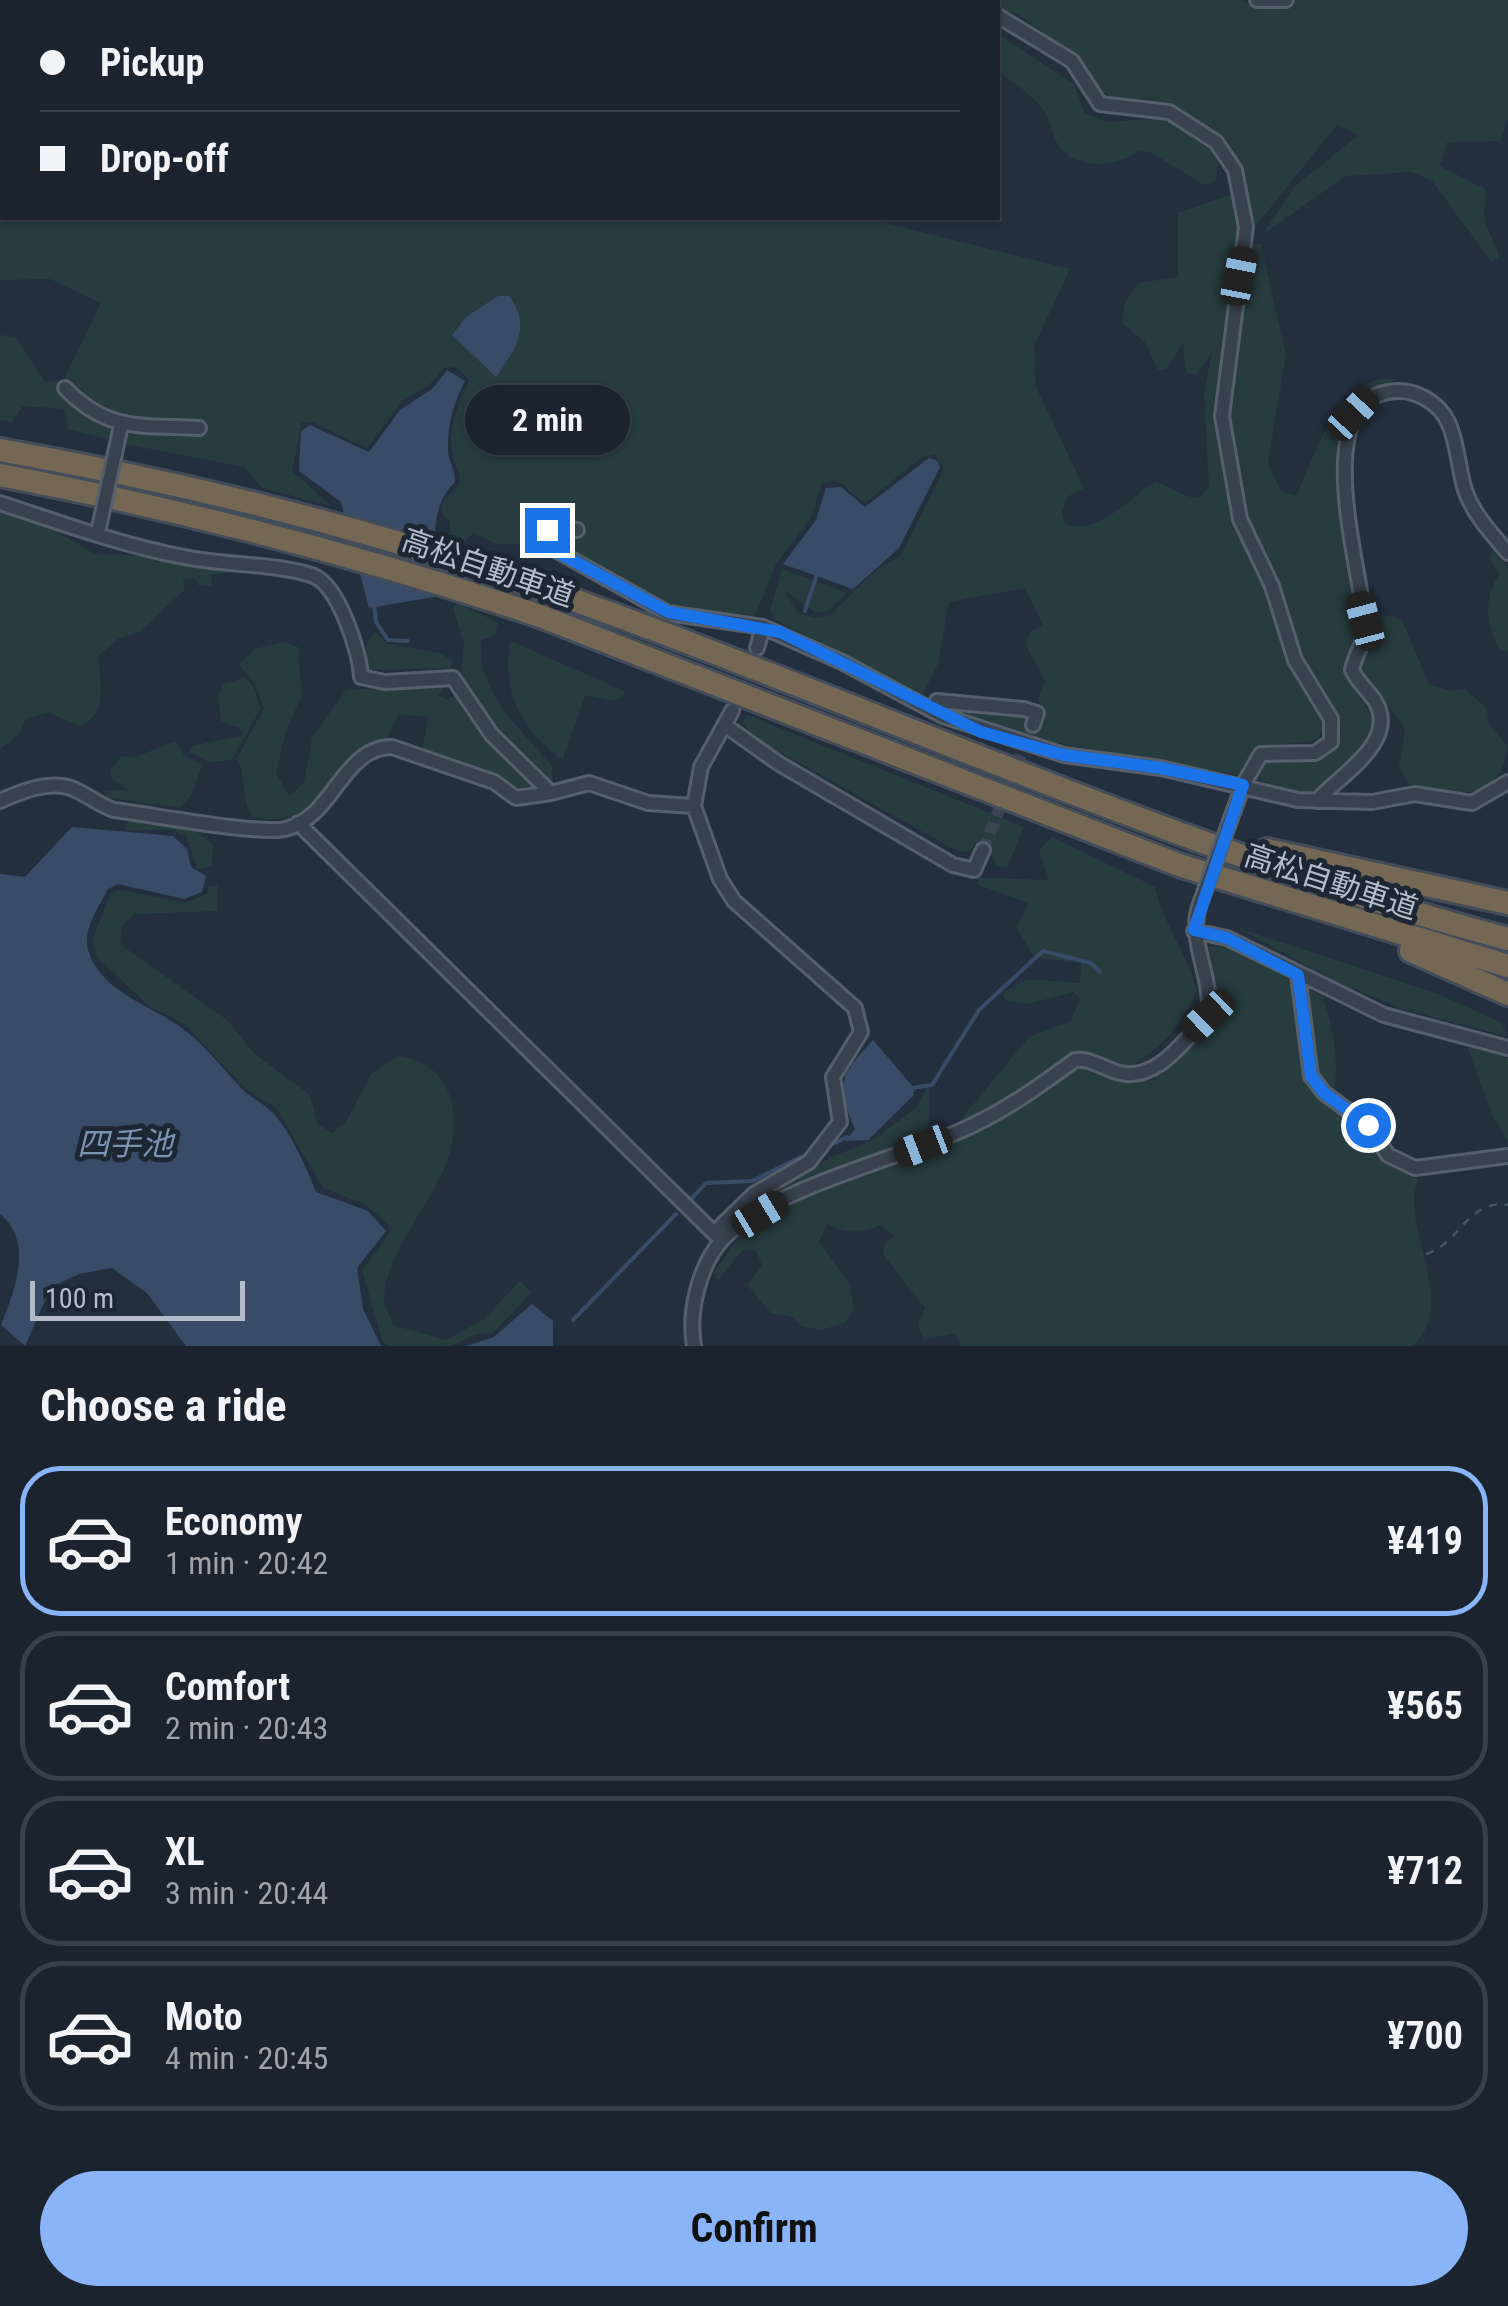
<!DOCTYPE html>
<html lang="en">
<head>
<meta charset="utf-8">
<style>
	:root { --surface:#1b232e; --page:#282f3a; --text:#f1f3f6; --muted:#a0a4aa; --line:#39404a; --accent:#8ab4f8 }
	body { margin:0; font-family:"Roboto Condensed","Noto Sans JP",sans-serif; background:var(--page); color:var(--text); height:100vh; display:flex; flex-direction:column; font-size:38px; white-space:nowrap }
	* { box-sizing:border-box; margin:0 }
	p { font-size:32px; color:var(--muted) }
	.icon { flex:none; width:55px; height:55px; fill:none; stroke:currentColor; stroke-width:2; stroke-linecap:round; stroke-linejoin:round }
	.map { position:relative; height:1346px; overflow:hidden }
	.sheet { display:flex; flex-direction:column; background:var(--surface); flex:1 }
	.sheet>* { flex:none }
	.hud { position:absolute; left:0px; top:0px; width:1000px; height:220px; box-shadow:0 2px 8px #0004,0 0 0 2px var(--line); display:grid; align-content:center; height:220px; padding:0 40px; background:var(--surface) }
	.scale { position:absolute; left:30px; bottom:25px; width:215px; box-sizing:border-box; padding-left:10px; border:5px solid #b4bcc9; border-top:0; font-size:28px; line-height:35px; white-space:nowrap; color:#b4bcc9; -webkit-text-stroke:8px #1d2633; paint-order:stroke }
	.end { position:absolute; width:45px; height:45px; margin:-22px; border:12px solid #1a73e8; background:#fff; box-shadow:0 0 0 5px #fff }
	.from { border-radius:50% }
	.bubble { position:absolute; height:70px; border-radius:35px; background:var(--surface); box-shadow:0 2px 8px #0004,0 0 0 2px var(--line); font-size:32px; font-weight:700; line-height:70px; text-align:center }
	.car { position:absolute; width:30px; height:60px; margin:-30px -15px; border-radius:12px; box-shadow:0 0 8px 2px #0007; background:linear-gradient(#222 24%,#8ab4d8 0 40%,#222 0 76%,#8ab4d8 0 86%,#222 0) }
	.hud b { display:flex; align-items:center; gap:35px; height:95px; font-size:38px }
	.hud b+b { border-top:2px solid var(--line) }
	.hud i { width:25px; height:25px; background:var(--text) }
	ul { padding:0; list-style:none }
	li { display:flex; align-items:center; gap:30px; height:150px; margin:0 20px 15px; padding:0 20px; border:5px solid var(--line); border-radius:40px }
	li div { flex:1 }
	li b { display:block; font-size:38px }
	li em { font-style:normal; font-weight:700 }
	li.active { border-color:var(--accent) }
	li>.icon { width:90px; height:90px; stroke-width:1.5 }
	h2 { padding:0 40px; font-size:45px; line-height:120px }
	.action { display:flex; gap:20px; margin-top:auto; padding:20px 40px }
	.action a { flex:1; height:115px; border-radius:60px; background:var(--accent); color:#111; font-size:40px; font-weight:700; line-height:115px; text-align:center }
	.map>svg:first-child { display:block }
</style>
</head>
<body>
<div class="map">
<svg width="1508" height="1346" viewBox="0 0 1508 1346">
	<rect width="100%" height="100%" fill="#242f3e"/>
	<path fill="#263c3f" d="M0,0H287L2,2V218H865L1070,269L1034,346L1036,387L1084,488L1067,497L1062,513L1065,524C1097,536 1128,499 1155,482C1172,486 1181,497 1198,498L1209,488L1204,391L1212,353L1196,375L1186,373L1183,344L1166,370H1158L1145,342L1122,323L1125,303L1138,283L1178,277V213L1235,193L1240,233L1215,418L1234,521L1265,588L1288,663L1321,715L1323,728L1317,739C1280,751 1259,731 1238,775L1035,739L955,713L957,708L1028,716L1026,722L1039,727L1042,712L1038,699L1045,681L1025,644L1030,632L1043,625L1025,588L949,602L938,664L923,694L775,620L770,611L782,569L847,593L827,611L816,613L785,591L797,612L814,618L830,615L874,572L900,556L944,469L935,454L921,458L866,502C846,495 846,474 822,484L810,520L776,564L754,618L661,602L542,544H497L473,533L460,546L452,543L449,521L441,512L444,500L460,484C461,471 454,465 452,453C448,429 459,401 469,380L458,368L445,367L429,385L401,402L367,448L312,422H302L292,471L331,506L262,488L244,467L125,444L127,429L160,430L161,420L113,415L108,439L68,429L64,409L23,406L12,422L0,420V335L16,337L45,382L63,381L101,303L50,279L0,280Z
		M975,0H1237L1258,7H1289L1295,0H1508V119L1500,141L1447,142L1440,166L1487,190C1479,233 1491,225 1499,258L1491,261L1432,181L1411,172L1346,176L1263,234L1294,187L1359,135L1337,125L1253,229L1244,177L1234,151L1220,136L1152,99L1114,98L1099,90L1078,58L1019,15L998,8V2Z
		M998,34L1074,84L1085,114L1109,122L1161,118L1212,150L1219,164L1215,181L1204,185L1150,152L1139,151C1116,168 1071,171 1056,141C1051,132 1051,120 1045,112C1033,95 1015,83 998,72Z
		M1251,244H1261L1286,355L1268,462L1280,490L1296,496C1316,455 1338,371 1396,379C1382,393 1362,378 1344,414C1325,454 1344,546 1350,590C1352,601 1357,610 1358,620C1360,639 1343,654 1346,671C1351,695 1373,705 1374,732L1316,793L1285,792L1261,781L1259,772L1266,760L1318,761L1341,736L1339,719L1301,659L1247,514L1229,415Z
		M0,508L53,530L95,554L155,556L249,570L211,575L212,586H199L194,578L183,579L185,589L140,632L118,639L99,655C99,683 109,714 80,726L49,713L26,718L19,734L0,749Z
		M1492,550L1508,567V651L1499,650C1486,621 1483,602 1499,574L1489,558Z
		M458,604L498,622L495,635L481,640C477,693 520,728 552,766L553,780L549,782L498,734L470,694L461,672L464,644L453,607Z
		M1387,615L1402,620L1429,684L1451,691L1464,689L1486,707L1489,724L1508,747C1497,806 1456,795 1409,784L1399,767L1405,729L1361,670L1371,642L1372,617Z
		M375,632L388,644L439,653L453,661L451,668L371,670C362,656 364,645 375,632Z
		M511,641L624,691L623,697L613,701L585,695L563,759C523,736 499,685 511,641Z
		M283,642L298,647L302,695L286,731L276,773L289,796L304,783L312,737L346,690L438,685L445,686L438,696L448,700L457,692L538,784L520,788L422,752L428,717L399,714L386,741L368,743C328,782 317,830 252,817C241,797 247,778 237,758L264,708L254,683L239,664L254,649Z
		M244,678L252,684L261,708L232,760L209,762L190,752L192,746L243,735L240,728L221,721L218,696L223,684Z
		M747,715L1024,827L1007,868L996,865L989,850L977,842L970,851L959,852L751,736L742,721Z
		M175,741L184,755L202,765L192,794L180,808L104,797L106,791L129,790L111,778L110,771L121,756L133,758Z
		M138,818C167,822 193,822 213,846L212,866L197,869L187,837L172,830H127L125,823Z
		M1052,837L1155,887C1163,924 1188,954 1197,991C1180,1025 1165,1046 1132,1065L1127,1078L1152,1081C1182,1056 1221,1029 1216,985C1214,970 1205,963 1208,947C1236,939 1297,983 1323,997C1335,1036 1340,1065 1332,1106L1362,1129L1376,1154L1418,1179C1399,1230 1460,1302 1413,1346H961L954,1333L924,1340L918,1325L925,1308L883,1254L885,1242L895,1236L880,1225C859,1235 848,1233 827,1224L819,1242L850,1284L854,1310L845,1323L821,1330L802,1326L792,1317L771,1313L747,1285L762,1265L756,1251L743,1250L718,1280L713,1273L738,1239L746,1212L829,1158L871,1141L916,1108L929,1085V1136L907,1147L911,1157L952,1144L957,1124L1029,1037L1071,1021L1080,998L1073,992L1028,1004L1005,1000L1003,993L1027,979L1080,983L1081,963L1034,957L1016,927L1029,903L976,884L979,878L1049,880L1039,850Z
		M209,886H218L217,911L134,914L122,926L120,944L227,1020L255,1054L310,1095L317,1123L332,1133L346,1122L371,1074L398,1056C446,1062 461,1103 451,1148C442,1192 389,1245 384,1295C383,1304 390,1316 393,1325L446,1340L484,1319L520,1281L531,1293L493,1333L476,1334L451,1346H388L382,1340L362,1270L392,1229L367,1205L323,1188L277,1109L245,1088L185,1024L149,1006L96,956L93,938L111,893L120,890L186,903L207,894Z
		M1238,928L1438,994L1502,1023L1508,1037L1400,1008L1337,982Z
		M1467,1046L1508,1058V1140L1493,1118Z"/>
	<path fill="#394c67" d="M498,296H509C532,326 516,349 496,377L452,335L466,317Z
		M447,370L465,381C453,404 447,425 448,452C449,463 456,470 455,482C424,513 438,555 440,596L369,608L341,502L299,471L301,431L310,425L369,452L400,410L432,389Z
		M929,458L938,461L940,467L899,548L853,589L783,564L816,520L826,488L841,487L865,507Z
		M72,827L173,836L187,849L191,867L206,876L202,892L184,899L118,884L108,889C98,908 81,932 89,953C103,993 153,1006 183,1029C206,1046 222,1068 242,1089C251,1098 263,1103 272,1112C290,1130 307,1169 316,1192L368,1211L386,1231L357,1268L363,1309L381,1346H186L147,1293L112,1268L79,1274L51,1287L25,1346L1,1325C15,1290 34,1242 0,1214V874L25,877Z
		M873,1040L914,1088L913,1096L868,1140L845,1141L855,1129C835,1083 840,1076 873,1040Z
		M532,1304L553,1321V1346H466L494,1337Z"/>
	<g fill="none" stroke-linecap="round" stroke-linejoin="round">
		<path stroke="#394c67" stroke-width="4" d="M374,603L376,622L388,640L408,641
			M805,611L817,574
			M911,1088L932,1085L979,1010L1043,951L1091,963L1100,972
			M835,1143L847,1137
			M691,1199L706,1183L752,1181L803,1156
			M573,1320L676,1214"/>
		<path stroke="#3a4453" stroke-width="12" stroke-dasharray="12 6" stroke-linecap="butt" d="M983,850L1033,725"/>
		<g stroke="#565f6c" stroke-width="18">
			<path id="minor" d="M722,0V2
				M951,0L960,2
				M1257,0H1286
				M293,2L294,0
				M497,2L504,0
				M760,2V0
				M928,2L932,0
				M998,16L1072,61L1100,104L1169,112L1216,142L1235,170L1246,227L1222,416L1240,519L1272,586L1295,660L1331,719V742L1315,753L1261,754L1243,785L1230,821
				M65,388C107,432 142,425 199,428
				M0,503C61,523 121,545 184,557C221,565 282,564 314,576C339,587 360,652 361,677L385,682L453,678L492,735L551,793L589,783L648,803L694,806
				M577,530L553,527L545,538L550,547L668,613L763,627
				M757,648L763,627L842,662L943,716L1064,755L1161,768L1298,800L1372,802L1415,794L1472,803L1508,782
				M932,710L937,701L1024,709L1037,713L1033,725
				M726,726L778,763L953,865L974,870L983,850
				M0,801C20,792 49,780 71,788C87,794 98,805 114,810C149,814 257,835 285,829C333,819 342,747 392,747L494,782L516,798L551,793
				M1317,801C1338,776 1400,742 1375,701C1367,689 1358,683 1352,670C1355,654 1366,641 1365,626C1362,570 1304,392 1399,391C1416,391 1434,401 1444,415C1457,434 1458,468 1465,490C1473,514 1492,534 1508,553
				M298,823L720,1239
				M1194,931L1227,938L1384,1015L1508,1048
				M1298,975L1311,1076L1324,1093L1368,1125L1388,1155L1415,1168L1508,1156
				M714,1233L754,1194L809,1162L840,1122L833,1077L861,1032L855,1008L734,901L720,879L694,806L701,767L732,711
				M694,1346C688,1312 699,1265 723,1239C771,1189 893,1160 958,1132C1002,1113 1037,1088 1075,1060C1091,1058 1104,1069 1120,1073C1157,1082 1184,1040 1208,1016C1214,975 1185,940 1201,901"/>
		</g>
		<g stroke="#434c59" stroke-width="28">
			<path id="motorway" d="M0,450C212,487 421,542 623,618C917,727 1204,858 1508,939
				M0,475C184,510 363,556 540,616L1179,865L1508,966
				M1267,850L1508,903
				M1411,951L1508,994"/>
		</g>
		<path stroke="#44595c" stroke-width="2.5" stroke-dasharray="8 8" stroke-linecap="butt" d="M1426,1254C1461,1243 1467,1199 1508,1205"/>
		<use href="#minor" stroke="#38414e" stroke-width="12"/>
		<use href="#motorway" stroke="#746855" stroke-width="22"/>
		<g stroke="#565f6c" stroke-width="18" stroke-linecap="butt">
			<path id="minor-bridge" d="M99,528L120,430
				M1201,901L1230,821"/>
		</g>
		<use href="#minor-bridge" stroke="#38414e" stroke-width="12"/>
	</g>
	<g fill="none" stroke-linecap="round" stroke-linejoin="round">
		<path stroke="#1a73e8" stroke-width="12" d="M547,530L544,538L550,548L668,612L780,632L981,732L1064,755L1161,768L1243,785L1194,930L1227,938L1298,975L1311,1076L1324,1093L1368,1125"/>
	</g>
	<g text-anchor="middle" stroke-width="10" stroke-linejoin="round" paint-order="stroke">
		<g font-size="30" fill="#b4bcc9" stroke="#1d2633">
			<text transform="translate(488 568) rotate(19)" y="10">高松自動車道</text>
			<text transform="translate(1331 882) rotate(18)" y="10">高松自動車道</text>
		</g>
		<g font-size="32" font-style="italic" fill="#7c92b1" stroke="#1d2633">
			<text x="125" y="1155">四手池</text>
		</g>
	</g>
</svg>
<div class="scale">100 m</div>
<i class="end from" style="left:1368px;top:1125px"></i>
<i class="end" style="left:547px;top:530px"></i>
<div class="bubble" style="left:465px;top:385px;width:165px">2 min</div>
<i class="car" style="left:1239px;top:276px;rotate:11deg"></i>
<i class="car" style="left:1353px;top:414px;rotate:43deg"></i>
<i class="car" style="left:1365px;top:621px;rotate:345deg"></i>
<i class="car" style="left:1208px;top:1016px;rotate:226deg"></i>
<i class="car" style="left:923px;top:1146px;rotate:249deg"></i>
<i class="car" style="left:760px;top:1214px;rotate:59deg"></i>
<div class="hud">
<b><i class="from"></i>Pickup</b>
<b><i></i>Drop-off</b>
</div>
</div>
<section class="sheet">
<h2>Choose a ride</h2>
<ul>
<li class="active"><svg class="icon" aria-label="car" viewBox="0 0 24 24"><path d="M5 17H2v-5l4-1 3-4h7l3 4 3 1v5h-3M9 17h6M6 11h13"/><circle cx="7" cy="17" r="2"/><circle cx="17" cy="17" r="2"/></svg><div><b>Economy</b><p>1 min · 20:42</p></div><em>¥419</em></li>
<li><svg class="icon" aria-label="car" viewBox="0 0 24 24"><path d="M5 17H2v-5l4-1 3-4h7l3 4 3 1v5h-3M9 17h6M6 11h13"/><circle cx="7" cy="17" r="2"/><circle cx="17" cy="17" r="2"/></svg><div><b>Comfort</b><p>2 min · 20:43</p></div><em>¥565</em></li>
<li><svg class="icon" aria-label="car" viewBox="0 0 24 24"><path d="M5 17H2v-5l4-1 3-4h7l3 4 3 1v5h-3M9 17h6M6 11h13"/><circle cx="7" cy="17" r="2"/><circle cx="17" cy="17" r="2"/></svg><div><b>XL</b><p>3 min · 20:44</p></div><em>¥712</em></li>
<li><svg class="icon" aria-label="car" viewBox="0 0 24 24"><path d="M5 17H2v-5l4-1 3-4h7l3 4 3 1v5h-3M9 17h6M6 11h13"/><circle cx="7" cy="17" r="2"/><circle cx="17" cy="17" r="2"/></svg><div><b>Moto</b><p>4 min · 20:45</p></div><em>¥700</em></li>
</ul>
<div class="action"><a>Confirm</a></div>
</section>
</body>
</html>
